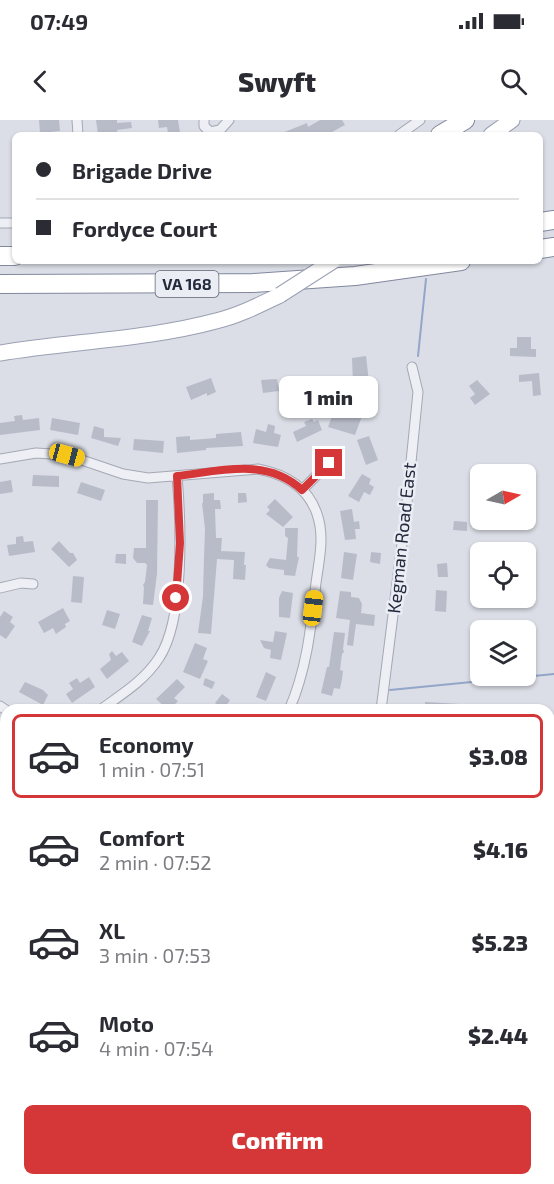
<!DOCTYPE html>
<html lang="en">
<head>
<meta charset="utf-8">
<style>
	:root { --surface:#fff; --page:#f7f7f7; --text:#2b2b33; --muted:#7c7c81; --line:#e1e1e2; --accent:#d53637 }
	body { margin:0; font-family:"Exo 2",sans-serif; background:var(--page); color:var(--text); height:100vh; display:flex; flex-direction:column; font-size:22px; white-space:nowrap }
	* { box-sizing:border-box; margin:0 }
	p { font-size:20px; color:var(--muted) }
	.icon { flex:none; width:33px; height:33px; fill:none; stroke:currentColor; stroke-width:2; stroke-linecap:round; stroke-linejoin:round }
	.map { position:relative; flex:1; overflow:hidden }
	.panel { position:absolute; left:0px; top:584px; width:555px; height:482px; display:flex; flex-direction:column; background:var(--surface); border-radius:18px 18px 0 0; box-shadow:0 2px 4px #0004 }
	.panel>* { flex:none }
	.banner { position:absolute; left:12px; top:12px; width:531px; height:132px; border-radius:9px; box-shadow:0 2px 4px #0004; display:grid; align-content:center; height:132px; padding:0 24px; background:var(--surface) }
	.needle { width:39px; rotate:81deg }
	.fabs { position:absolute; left:470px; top:344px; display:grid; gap:12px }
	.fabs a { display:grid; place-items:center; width:66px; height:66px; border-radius:9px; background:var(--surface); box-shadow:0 2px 4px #0004; font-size:30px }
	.end { position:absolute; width:27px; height:27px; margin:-14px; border:8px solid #d53637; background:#fff; box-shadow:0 0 0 3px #fff }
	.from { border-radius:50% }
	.bubble { position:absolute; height:42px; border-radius:9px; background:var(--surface); box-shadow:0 2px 4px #0004; font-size:20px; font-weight:800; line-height:42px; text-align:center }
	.car { position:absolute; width:18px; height:36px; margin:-18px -9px; border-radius:8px; box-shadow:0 0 4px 2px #0007; background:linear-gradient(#f5c518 24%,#345 0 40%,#f5c518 0 76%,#345 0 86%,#f5c518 0) }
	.banner b { display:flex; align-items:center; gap:21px; height:57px; font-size:22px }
	.banner b+b { border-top:2px solid var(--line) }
	.banner i { width:15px; height:15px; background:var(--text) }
	ul { padding:10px 0 0; list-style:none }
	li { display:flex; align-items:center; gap:18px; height:84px; margin:0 12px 9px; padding:0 12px; border:3px solid transparent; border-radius:9px }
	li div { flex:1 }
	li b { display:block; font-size:22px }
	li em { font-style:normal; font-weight:800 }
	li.on { border-color:var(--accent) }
	li>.icon { width:54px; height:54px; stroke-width:1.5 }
	.cta { display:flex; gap:12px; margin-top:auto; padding:12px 24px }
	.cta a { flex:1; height:69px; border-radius:9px; background:var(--accent); color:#fff; font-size:24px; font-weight:800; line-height:69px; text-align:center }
	.status { display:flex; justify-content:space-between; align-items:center; height:42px; padding:0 30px; background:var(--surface); direction:ltr }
	.status svg { height:16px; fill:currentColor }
	header { display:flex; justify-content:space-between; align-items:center; height:78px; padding:0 24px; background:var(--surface); font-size:27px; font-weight:800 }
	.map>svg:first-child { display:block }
</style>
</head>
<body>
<div class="status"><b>07:49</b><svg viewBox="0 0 49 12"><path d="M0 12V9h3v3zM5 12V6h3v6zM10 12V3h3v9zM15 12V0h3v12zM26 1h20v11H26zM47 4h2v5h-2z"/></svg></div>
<header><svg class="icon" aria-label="back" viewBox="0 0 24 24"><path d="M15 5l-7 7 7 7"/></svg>Swyft<svg class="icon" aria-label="search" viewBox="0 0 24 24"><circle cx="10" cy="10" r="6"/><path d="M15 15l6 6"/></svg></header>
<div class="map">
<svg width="554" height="1064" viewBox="0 0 554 1064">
	<rect width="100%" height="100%" fill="#dbdee6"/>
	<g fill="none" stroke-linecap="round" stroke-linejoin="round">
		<path stroke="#93a5c9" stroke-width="2" d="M418,236L426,159
			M390,570L554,554
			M549,902L554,872
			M549,927H554
			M86,1059V1064
			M315,1059L316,1064
			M423,1059L425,1064"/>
	</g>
	<path fill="#b8bcc9" d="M39,0H59L60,11L40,13Z
		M96,0H117V3L131,2L132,8L117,10L118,15H98Z
		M158,0H178L180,12L168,13L167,7L159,8Z
		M320,0H342L345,5L332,12L333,15H277L307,3L308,7Z
		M517,217H531V229H536V237L510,236V228H517Z
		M366,236L369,262L353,264L352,238Z
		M539,253L541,275L533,276L532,261L519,262V255Z
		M211,258L216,272L207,276V273L191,280L186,267Z
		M277,259L279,271L263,273L261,260Z
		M477,260L490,274L475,285L470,278L475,274L469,266Z
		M347,289L362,296L355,315L328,307L333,294L344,298Z
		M22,295L23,300L39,298L40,310L0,315V303L15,301L14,296Z
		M52,298L80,303L78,315L50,310Z
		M312,299L314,302L318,300L322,310L297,322L293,312L306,306L304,302Z
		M268,304L275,306L274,313L281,315L278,327L253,323L256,309L266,312Z
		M94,306L104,309V317L121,318L118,326L91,318Z
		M241,312L243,326L206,328V330L177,333L176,317L190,316V320L216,318V314Z
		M369,316L378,340L366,345L357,320Z
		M134,319L164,321L163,333L133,330Z
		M362,354L371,359L369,364L374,367L370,375L364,372L359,382L348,376Z
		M33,355L59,356V367L32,366Z
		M11,360L13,372L0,374V362Z
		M81,362L105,370L101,381L77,373Z
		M214,373V380H220L221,389H215L216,418H222L221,431L245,432L244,445H246L245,460L233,459L234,440L217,439L211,514L198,513L203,476L204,437L205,409L202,383H203V374Z
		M238,373H246L247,382L238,383Z
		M275,379L293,397L283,407L266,394L270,390L267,387Z
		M146,380H158L157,454L153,485L143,484L144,467L143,465L145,462L147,445L145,443H137L133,438L134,428H146Z
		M352,389L354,402L359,401L360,409H355L356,419L345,420L340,391Z
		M454,401L467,402V411L453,410Z
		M285,408H298L297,437H299L295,456L284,455V450L269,448L266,445L270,438L286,440L288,418L285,416Z
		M23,416L24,422L33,421L35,432L9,436L7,425L16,424V417Z
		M59,421L70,433H73L77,440L69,447L51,429Z
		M344,432L357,434L353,460L341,458Z
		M371,432L381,433L380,444L370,442Z
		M116,434H126V444L115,443Z
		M447,443L448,457H438L437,444Z
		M73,456L84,457L82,483L71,482Z
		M436,470L447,471L446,492L435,491Z
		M282,471L293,473L290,498L279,497V478Z
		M340,471L351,472V477L359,478L362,484L361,493L375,495L374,506L356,504L353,526L347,525L350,500L336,498Z
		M63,488L70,501L65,504L66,507L56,514L53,508L44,513L38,502Z
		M107,490L120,494L115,509L102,505Z
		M4,491L13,497L10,502L15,506L6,519L0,515V497Z
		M142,495L152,498L148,511H150L142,526L132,522Z
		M275,511L287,513L281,540L270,538L271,530L264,528L260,520L273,522Z
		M334,512L345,513L343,529L344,532L342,534L340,550L343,551L342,559L340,569L334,568L332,576L321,573L327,547H329Z
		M195,523L207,528L203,539L208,541L200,559L183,552Z
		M112,531L116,536L122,532L129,541L107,559L100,549L111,540L109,534Z
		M266,552L276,557L266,581L256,577Z
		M89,557L95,567L72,583L66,574L73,569L69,563L77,558L80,563Z
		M205,558L215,562L212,569L203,565Z
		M177,559L185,567L174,578L178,581L172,587L169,584L165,587L156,579Z
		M25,562L43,570L48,575L43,585L19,572Z
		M222,574L230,580L224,589L215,583Z
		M425,582L460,584V590H425Z"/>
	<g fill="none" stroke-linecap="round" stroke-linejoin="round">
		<g stroke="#a4a8b3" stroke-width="11">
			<path id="street" d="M77,0L78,15
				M204,0V6L210,12L220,10L229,0
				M399,15L420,0
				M0,103H15
				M0,339L36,333L67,335L123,354L148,358L258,349C284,354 308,367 317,394C325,417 319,440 316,463C311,507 307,549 289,590
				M302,370L329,343
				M0,468L21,463L33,464
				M0,586L6,590
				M100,590C122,574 144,561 159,538C185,499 181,402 177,356
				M381,590L406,392L418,272L412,247
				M0,743L6,745
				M0,969L6,935
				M326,1059L327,1064"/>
		</g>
		<g stroke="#99a0b3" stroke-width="17">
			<path id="primary" d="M491,15L512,0
				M0,233C71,221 145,220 216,201C238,196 259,185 280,175"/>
		</g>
		<g stroke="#81889e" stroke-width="20">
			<path id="highway" d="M440,15L465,0
				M540,102L554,100
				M540,129L554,127
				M0,136H15
				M0,164L253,163L355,156L461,141"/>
		</g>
		<use href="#street" stroke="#edeff5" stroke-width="9"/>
		<path stroke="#fff" stroke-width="14" d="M549,825H554
			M0,890L6,891"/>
		<use href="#primary" stroke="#fff" stroke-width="15"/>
		<use href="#highway" stroke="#fff" stroke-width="18"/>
		<g stroke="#99a0b3" stroke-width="17" stroke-linecap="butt">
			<path id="primary-bridge" d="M280,175L333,141"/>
		</g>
		<use href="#primary-bridge" stroke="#fff" stroke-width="15"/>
	</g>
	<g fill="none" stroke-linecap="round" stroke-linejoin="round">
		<path stroke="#d53637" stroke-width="8" d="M176,478L180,423L177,356C221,351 266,337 302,370L329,343"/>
	</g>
	<g text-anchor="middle" stroke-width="5" stroke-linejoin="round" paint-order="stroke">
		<rect fill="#eaedf4" stroke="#5f6474" stroke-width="1.5" x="155.5" y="151" width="63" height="26" rx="4.5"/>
		<g font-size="16" font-weight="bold" fill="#242a3d">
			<text x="187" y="170">VA 168</text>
		</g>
		<g font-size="18" fill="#242a3d" stroke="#eaedf4">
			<text transform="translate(402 418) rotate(-84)" y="6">Kegman Road East</text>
		</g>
	</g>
</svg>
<div class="fabs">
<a><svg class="needle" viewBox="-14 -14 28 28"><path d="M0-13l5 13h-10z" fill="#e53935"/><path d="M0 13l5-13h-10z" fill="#7c7c81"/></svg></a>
<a><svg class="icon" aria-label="locate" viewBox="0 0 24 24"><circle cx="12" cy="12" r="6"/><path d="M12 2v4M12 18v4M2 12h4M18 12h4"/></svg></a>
<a><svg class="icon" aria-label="layers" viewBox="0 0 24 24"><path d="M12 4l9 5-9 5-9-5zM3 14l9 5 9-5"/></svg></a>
</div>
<i class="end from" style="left:176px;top:478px"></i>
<i class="end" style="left:329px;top:343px"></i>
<div class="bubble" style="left:279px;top:256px;width:99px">1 min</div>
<i class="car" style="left:67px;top:335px;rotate:105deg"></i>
<i class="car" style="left:313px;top:488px;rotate:7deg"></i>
<div class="banner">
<b><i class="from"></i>Brigade Drive</b>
<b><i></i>Fordyce Court</b>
</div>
<section class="panel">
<ul>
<li class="on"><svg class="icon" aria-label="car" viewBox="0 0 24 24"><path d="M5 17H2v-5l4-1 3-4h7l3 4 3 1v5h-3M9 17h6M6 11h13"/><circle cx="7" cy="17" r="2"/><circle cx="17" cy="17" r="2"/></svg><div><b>Economy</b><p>1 min · 07:51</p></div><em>$3.08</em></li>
<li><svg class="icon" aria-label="car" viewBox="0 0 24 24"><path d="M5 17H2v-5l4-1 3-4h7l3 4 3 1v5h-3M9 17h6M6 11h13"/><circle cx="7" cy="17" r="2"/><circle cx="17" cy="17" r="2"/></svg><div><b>Comfort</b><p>2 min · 07:52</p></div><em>$4.16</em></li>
<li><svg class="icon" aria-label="car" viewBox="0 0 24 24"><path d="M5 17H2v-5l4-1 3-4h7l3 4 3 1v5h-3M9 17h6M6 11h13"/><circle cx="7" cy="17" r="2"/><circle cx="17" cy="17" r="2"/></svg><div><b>XL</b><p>3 min · 07:53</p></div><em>$5.23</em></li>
<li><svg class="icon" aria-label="car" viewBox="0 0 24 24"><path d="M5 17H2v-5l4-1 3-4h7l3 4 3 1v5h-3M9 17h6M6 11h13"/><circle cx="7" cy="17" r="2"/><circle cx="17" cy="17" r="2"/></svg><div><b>Moto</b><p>4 min · 07:54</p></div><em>$2.44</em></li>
</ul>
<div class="cta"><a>Confirm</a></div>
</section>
</div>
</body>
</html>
